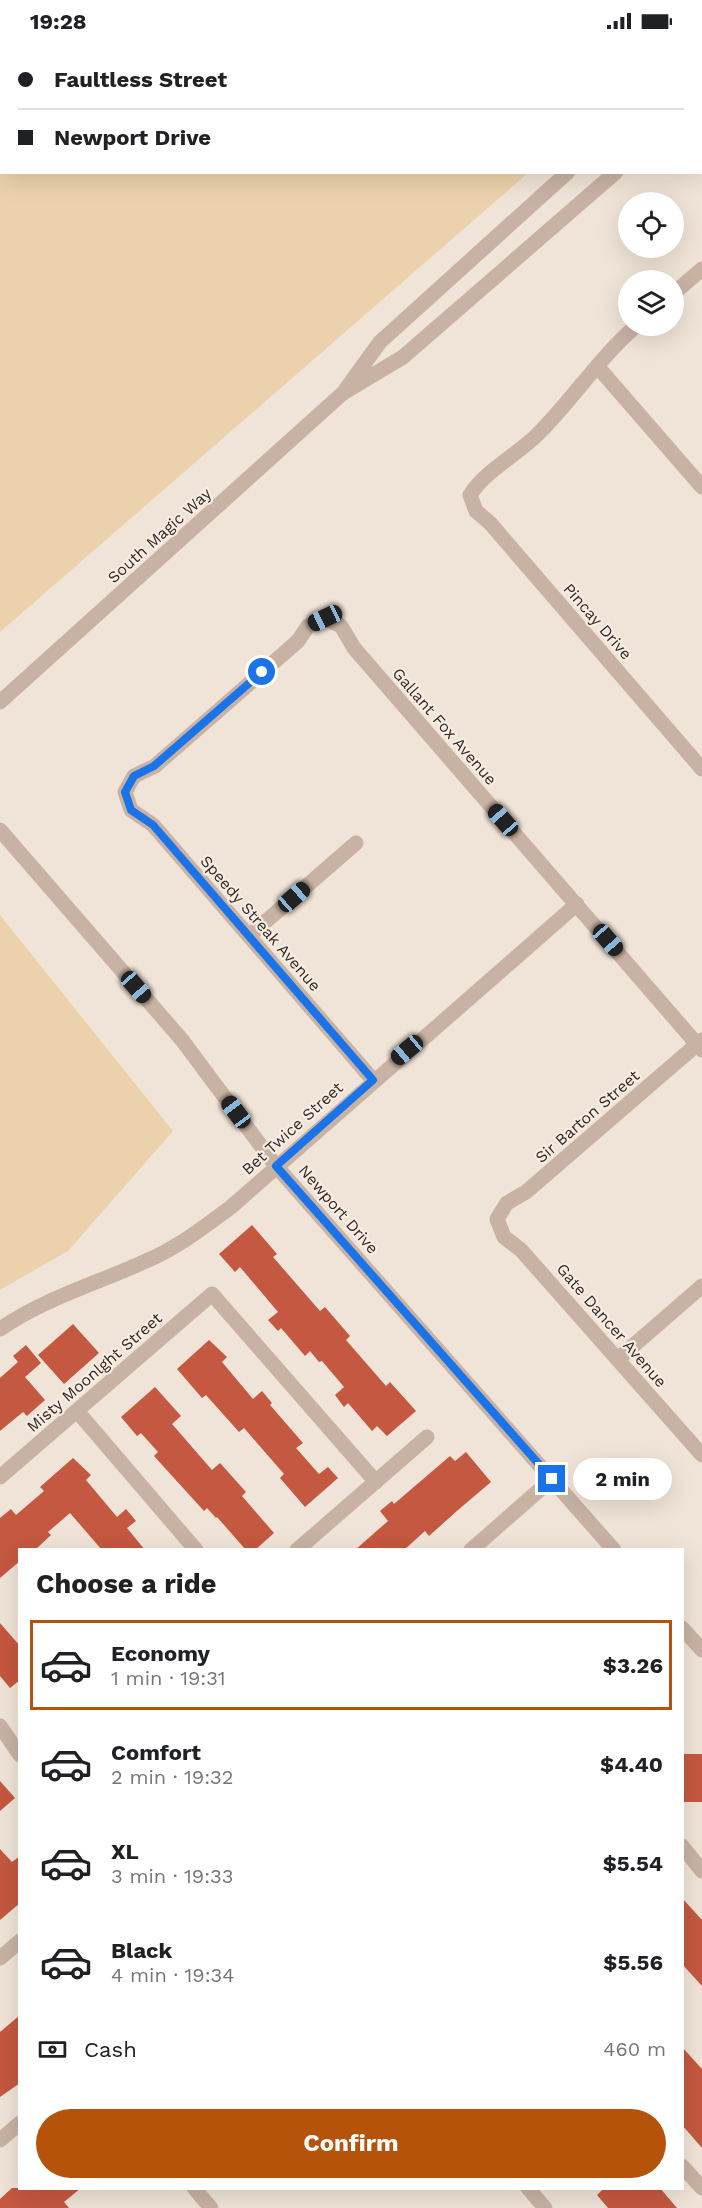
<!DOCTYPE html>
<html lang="en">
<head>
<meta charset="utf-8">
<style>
	:root { --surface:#fff; --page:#f6f6f6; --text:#202124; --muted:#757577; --line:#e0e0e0; --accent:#b45309 }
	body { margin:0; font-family:"Work Sans",sans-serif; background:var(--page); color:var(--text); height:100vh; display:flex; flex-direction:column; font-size:22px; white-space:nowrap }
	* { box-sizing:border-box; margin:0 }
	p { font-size:20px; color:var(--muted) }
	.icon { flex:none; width:33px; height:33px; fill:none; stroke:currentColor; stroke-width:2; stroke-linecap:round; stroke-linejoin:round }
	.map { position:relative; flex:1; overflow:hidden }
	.drawer { position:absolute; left:18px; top:1506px; width:666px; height:642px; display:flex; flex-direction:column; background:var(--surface); border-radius:0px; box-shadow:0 6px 24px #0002 }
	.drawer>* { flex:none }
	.top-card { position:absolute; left:0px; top:0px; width:702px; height:132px; box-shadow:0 6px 24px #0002; display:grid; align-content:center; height:132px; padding:0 18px; background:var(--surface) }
	.buttons { position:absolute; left:618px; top:150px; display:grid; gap:12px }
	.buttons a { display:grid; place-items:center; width:66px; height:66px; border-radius:50%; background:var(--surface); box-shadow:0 6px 24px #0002; font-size:30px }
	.end { position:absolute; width:27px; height:27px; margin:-14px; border:8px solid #1a73e8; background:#fff; box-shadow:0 0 0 3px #fff }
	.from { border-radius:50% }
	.bubble { position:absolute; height:42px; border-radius:21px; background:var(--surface); box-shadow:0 6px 24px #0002; font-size:20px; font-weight:700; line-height:42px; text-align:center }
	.car { position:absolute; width:18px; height:36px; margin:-18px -9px; border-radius:8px; box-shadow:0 0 4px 2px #0007; background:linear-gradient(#222 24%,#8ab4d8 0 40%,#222 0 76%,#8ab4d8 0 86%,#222 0) }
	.top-card b { display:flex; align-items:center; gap:21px; height:57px; font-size:22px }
	.top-card b+b { border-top:2px solid var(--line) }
	.top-card i { width:15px; height:15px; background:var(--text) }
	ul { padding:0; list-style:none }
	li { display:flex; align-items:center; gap:18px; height:90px; margin:0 12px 9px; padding:0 6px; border:3px solid transparent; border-radius:0px }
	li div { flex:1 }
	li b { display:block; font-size:22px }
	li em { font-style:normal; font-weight:700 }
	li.on { border-color:var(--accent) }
	li>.icon { width:54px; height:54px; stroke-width:1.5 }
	h2 { padding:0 18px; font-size:27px; line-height:72px }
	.pay { display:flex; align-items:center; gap:15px; height:66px; padding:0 18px; font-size:22px }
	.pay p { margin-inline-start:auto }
	.button { display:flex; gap:12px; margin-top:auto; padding:12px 18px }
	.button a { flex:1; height:69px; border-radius:36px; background:var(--accent); color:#fff; font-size:24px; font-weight:700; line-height:69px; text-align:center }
	.status { display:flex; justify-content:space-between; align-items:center; height:42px; padding:0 30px; background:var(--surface); direction:ltr }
	.status svg { height:16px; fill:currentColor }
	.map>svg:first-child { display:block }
</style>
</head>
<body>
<div class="status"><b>19:28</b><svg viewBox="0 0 49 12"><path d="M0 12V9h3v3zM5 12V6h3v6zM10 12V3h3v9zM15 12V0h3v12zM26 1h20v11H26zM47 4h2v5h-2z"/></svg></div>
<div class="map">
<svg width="702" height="2166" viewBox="0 0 702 2166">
	<rect width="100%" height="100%" fill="#f0e3d7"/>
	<path fill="#ecd2ac" d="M0,0H678L2,2V130L528,131L0,590Z
		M0,873L173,1089L68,1209L0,1248Z"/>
	<path fill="#c55840" d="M252,1183L277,1212L273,1215L320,1269L325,1265L350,1294L346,1298L386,1344L390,1340L416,1369L387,1394L377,1384L372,1389L348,1361L344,1365L335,1353L344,1345L322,1319L319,1320L310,1309L305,1314L281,1286L278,1289L268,1278L278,1270L240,1225L235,1230L219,1212Z
		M73,1282L99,1311L64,1342L38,1313Z
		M209,1298L227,1315L222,1320L253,1357L262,1349L272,1361L270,1363L303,1401L296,1406L319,1432L328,1425L338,1436L305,1465L280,1436L284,1432L244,1386L239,1390L206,1353L202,1356L177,1327Z
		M26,1303L41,1321L25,1335L45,1358L27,1374L23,1370L0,1389V1336L18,1320L13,1314Z
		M155,1345L181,1374L172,1382L212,1428L220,1421L246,1450L242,1454L274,1491L255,1508H246L217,1475L216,1476L207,1466L204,1469L154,1414L158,1410L141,1391L137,1394L121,1375Z
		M466,1410L491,1440L458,1468L429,1494L425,1489L404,1508H355L388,1479L380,1469L392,1459L394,1462L450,1414L455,1419Z
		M73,1416L91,1433L86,1438L117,1475L126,1467L136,1479L127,1486L145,1508H102L70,1471L48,1490L51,1493L35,1508H20V1519L0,1536V1476L11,1467L16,1473L44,1449L40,1445Z
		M0,1581L20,1604V1638L10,1646L0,1634Z
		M682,1712H702V1760H682Z
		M0,1739L15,1756L0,1769Z
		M0,1807L12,1820L20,1814V1861L0,1878Z
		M682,1856L702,1878V1944L682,1922Z
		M20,1973V2041L0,2055V1990Z
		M682,2005L702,2027V2106L682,2083Z
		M12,2146H81L64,2160L69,2166H0V2157Z
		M604,2146H660L677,2166H608L597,2153Z"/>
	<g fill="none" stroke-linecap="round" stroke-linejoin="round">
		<path stroke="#c8b2a3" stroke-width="15" d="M674,251L702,227
			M636,284C599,316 573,357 538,392C517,413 486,428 470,453L476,469L490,481L702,727
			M597,324L702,445
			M249,894L356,801
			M702,998L526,1150L507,1161L497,1177L504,1195L521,1208L702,1413
			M373,1038L153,783L131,768L125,750L134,734L155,724L298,599L308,584L325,576L341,584L354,606L702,1008
			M0,1287C45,1256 96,1242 146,1219C177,1206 204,1185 231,1165L577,862
			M618,1317L702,1244
			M77,1369L196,1508
			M0,1435L212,1252L376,1440
			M297,1508L427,1395
			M471,1508L552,1437
			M0,1684L20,1713
			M682,1804L702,1829
			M0,1916L20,1899
			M0,2098L20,2081
			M682,2124L702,2146
			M194,2146L211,2166
			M528,2146L545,2166"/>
		<path stroke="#c8b2a3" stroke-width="15" d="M700,14L702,13
			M700,57L702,56
			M346,347L380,300L568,130
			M0,660L343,351L403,315L616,130
			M0,788L182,998L276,1124L614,1508
			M682,1586L702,1608"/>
	</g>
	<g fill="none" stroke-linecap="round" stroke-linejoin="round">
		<path stroke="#1a73e8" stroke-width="8" d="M262,630L154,724L134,734L125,750L131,768L153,783L373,1038L276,1124L552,1437"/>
	</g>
	<g text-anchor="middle" stroke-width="4.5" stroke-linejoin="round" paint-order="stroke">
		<g font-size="16" fill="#332825" stroke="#f8ede3">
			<text transform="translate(159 493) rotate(-42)" y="6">South Magic Way</text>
			<text transform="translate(598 579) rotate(49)" y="6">Pincay Drive</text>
			<text transform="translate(445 684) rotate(49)" y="6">Gallant Fox Avenue</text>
			<text transform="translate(261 881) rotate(49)" y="6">Speedy Streak Avenue</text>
			<text transform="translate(587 1074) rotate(-41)" y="6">Sir Barton Street</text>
			<text transform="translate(292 1086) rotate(-42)" y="6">Bet Twice Street</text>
			<text transform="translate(339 1167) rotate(49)" y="6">Newport Drive</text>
			<text transform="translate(612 1283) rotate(49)" y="6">Gate Dancer Avenue</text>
			<text transform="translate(94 1330) rotate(-41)" y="6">Misty Moonlght Street</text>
		</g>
	</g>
</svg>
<div class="buttons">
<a><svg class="icon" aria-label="locate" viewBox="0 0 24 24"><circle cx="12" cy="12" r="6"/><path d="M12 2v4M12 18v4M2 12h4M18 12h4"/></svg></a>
<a><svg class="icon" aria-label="layers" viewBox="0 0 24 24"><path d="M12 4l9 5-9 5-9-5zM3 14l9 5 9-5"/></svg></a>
</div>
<i class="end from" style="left:262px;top:630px"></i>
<i class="end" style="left:552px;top:1437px"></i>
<div class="bubble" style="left:573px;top:1416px;width:99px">2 min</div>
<i class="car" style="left:325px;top:576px;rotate:245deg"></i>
<i class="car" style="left:503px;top:778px;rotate:319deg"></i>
<i class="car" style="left:294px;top:855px;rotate:49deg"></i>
<i class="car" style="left:608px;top:898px;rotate:139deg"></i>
<i class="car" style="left:136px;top:945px;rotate:139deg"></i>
<i class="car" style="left:407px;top:1008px;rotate:230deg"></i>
<i class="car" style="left:236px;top:1070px;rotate:323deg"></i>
<div class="top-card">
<b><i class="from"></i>Faultless Street</b>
<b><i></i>Newport Drive</b>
</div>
<section class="drawer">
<h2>Choose a ride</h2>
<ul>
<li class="on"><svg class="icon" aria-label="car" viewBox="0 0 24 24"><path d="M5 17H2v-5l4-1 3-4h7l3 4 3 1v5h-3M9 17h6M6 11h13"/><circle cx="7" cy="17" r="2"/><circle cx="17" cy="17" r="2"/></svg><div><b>Economy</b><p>1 min · 19:31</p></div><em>$3.26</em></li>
<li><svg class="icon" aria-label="car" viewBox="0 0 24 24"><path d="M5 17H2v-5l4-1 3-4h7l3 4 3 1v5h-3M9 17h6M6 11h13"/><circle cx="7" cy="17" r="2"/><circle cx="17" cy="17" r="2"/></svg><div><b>Comfort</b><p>2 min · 19:32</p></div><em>$4.40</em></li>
<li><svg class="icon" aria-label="car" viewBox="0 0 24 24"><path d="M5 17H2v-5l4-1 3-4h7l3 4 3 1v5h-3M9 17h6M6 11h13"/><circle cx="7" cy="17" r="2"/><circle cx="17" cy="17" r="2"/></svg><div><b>XL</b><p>3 min · 19:33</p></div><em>$5.54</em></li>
<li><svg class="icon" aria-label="car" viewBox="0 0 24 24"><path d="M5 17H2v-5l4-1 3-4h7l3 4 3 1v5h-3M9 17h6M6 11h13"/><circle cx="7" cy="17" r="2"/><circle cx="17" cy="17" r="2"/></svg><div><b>Black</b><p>4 min · 19:34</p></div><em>$5.56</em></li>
</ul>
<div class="pay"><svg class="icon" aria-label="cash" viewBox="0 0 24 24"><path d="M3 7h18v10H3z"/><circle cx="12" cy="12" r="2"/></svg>Cash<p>460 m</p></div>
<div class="button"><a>Confirm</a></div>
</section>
</div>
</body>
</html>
